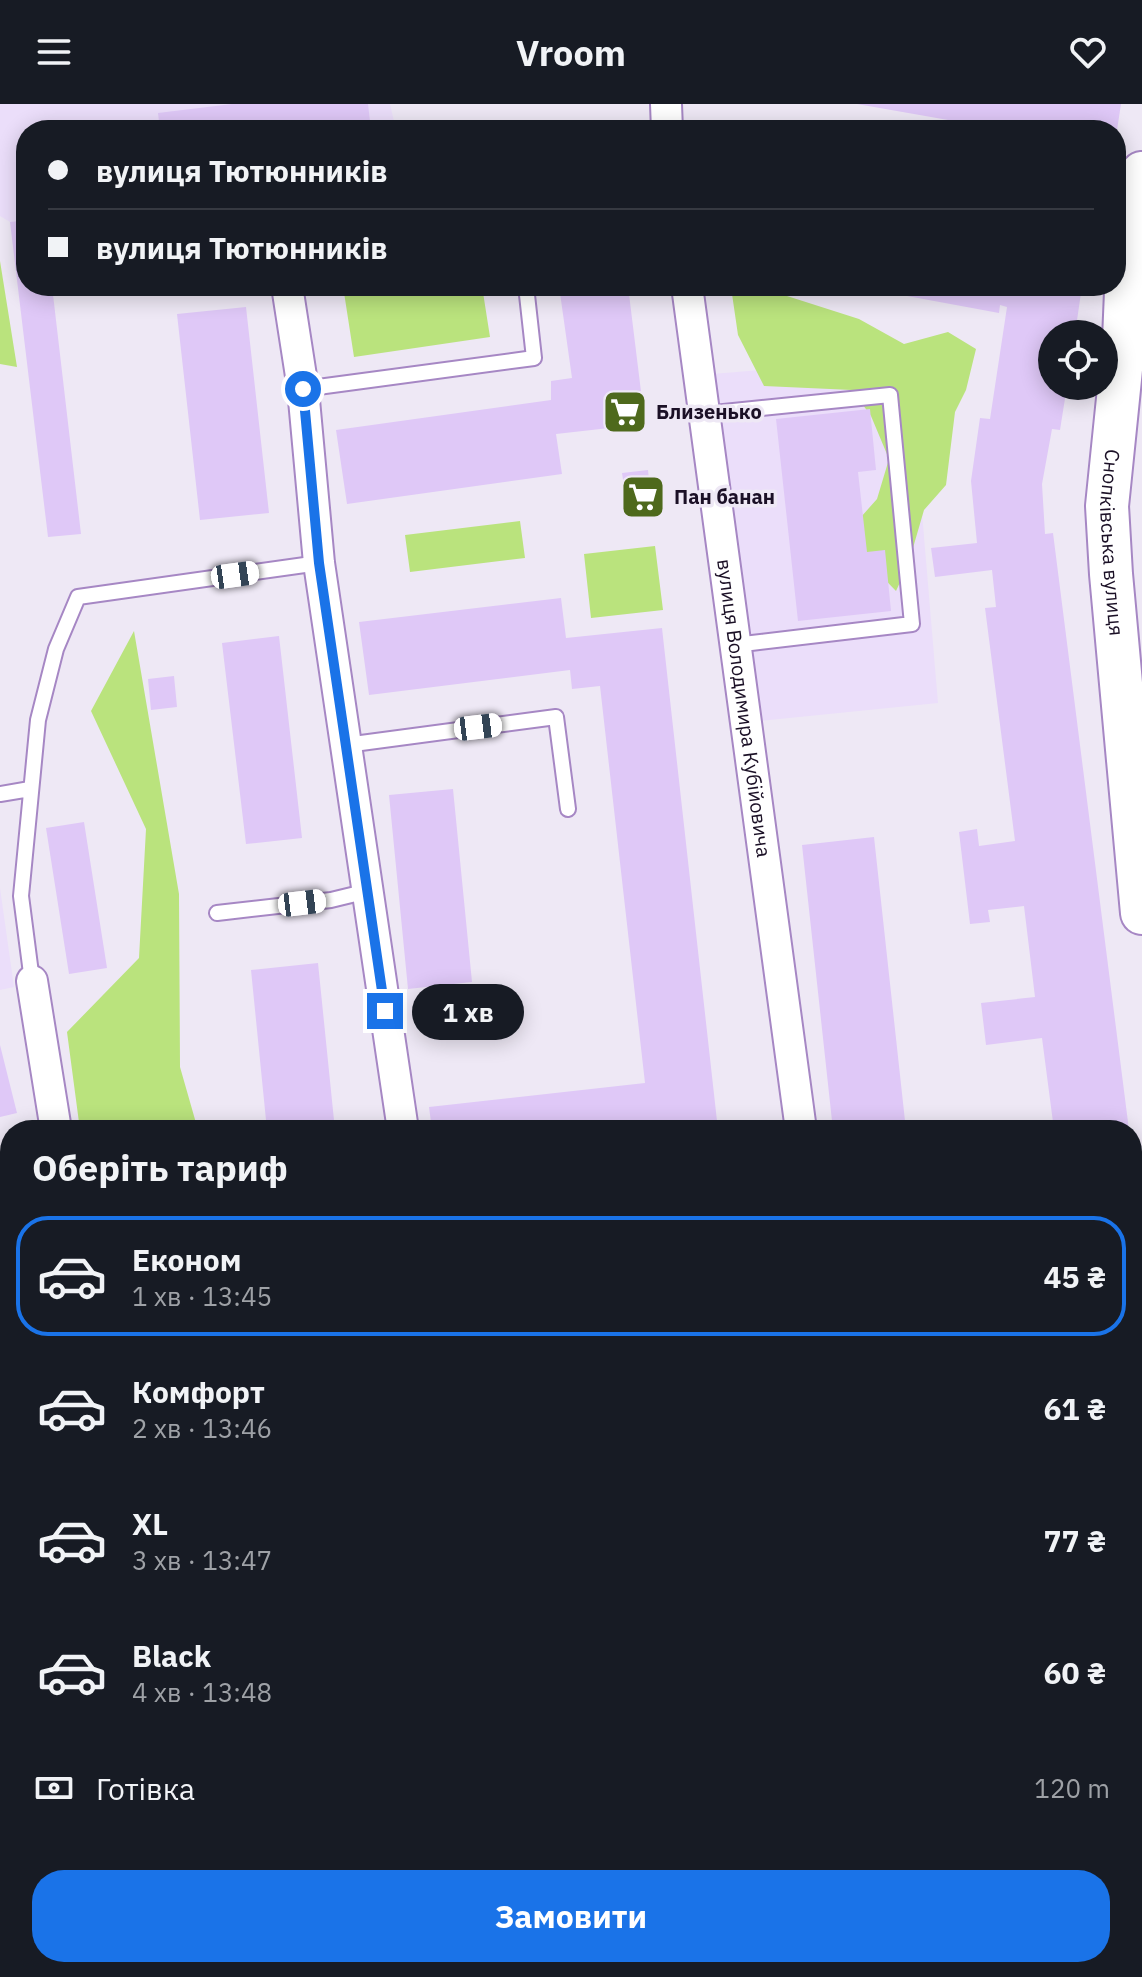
<!DOCTYPE html>
<html lang="uk">
<head>
<meta charset="utf-8">
<style>
	:root { --surface:#171b24; --page:#242831; --text:#f1f3f6; --muted:#9ea1a6; --line:#363941; --accent:#1a73e8 }
	body { margin:0; font-family:"IBM Plex Sans",sans-serif; background:var(--page); color:var(--text); height:100vh; display:flex; flex-direction:column; font-size:30px; white-space:nowrap }
	* { box-sizing:border-box; margin:0 }
	p { font-size:26px; color:var(--muted) }
	.icon { flex:none; width:44px; height:44px; fill:none; stroke:currentColor; stroke-width:2; stroke-linecap:round; stroke-linejoin:round }
	.map { position:relative; flex:1; overflow:hidden }
	.drawer { position:absolute; left:0px; top:1016px; width:1142px; height:858px; display:flex; flex-direction:column; background:var(--surface); border-radius:32px 32px 0 0; box-shadow:0 4px 20px #0003 }
	.drawer>* { flex:none }
	.banner { position:absolute; left:16px; top:16px; width:1110px; height:176px; border-radius:32px; box-shadow:0 4px 20px #0003; display:grid; align-content:center; height:176px; padding:0 32px; background:var(--surface) }
	.controls { position:absolute; left:1038px; top:216px; display:grid; gap:16px }
	.controls a { display:grid; place-items:center; width:80px; height:80px; border-radius:50%; background:var(--surface); box-shadow:0 4px 20px #0003; font-size:40px }
	.end { position:absolute; width:36px; height:36px; margin:-18px; border:10px solid #1a73e8; background:#fff; box-shadow:0 0 0 4px #fff }
	.from { border-radius:50% }
	.bubble { position:absolute; height:56px; border-radius:28px; background:var(--surface); box-shadow:0 4px 20px #0003; font-size:26px; font-weight:700; line-height:56px; text-align:center }
	.car { position:absolute; width:24px; height:48px; margin:-24px -12px; border-radius:10px; box-shadow:0 0 6px 2px #0007; background:linear-gradient(#fff 24%,#345 0 40%,#fff 0 76%,#345 0 86%,#fff 0) }
	.banner b { display:flex; align-items:center; gap:28px; height:76px; font-size:30px }
	.banner b+b { border-top:2px solid var(--line) }
	.banner i { width:20px; height:20px; background:var(--text) }
	ul { padding:0; list-style:none }
	li { display:flex; align-items:center; gap:24px; height:120px; margin:0 16px 12px; padding:0 16px; border:4px solid transparent; border-radius:32px }
	li div { flex:1 }
	li b { display:block; font-size:30px }
	li em { font-style:normal; font-weight:700 }
	li.current { border-color:var(--accent) }
	li>.icon { width:72px; height:72px; stroke-width:1.5 }
	h2 { padding:0 32px; font-size:36px; line-height:96px }
	.pay { display:flex; align-items:center; gap:20px; height:88px; padding:0 32px; font-size:30px }
	.pay p { margin-inline-start:auto }
	.cta { display:flex; gap:16px; margin-top:auto; padding:16px 32px }
	.cta a { flex:1; height:92px; border-radius:32px; background:var(--accent); color:#fff; font-size:32px; font-weight:700; line-height:92px; text-align:center }
	header { display:flex; justify-content:space-between; align-items:center; height:104px; padding:0 32px; background:var(--surface); font-size:36px; font-weight:700 }
	.map>svg:first-child { display:block }
</style>
</head>
<body>
<header><svg class="icon" aria-label="menu" viewBox="0 0 24 24"><path d="M4 6h16M4 12h16M4 18h16"/></svg>Vroom<svg class="icon" aria-label="heart" viewBox="0 0 24 24"><path d="M12 20l-8-8c-3-5 5-10 8-4 3-6 11-1 8 4z"/></svg></header>
<div class="map">
<svg width="1142" height="1873" viewBox="0 0 1142 1873">
	<rect width="100%" height="100%" fill="#eee8f5"/>
	<path fill="#ebdefa" d="M0,0H390L396,26H26V116L10,118L0,112Z
		M909,254L938,599L759,617L712,270Z
		M0,784L14,883L0,886Z"/>
	<path fill="#bae37d" d="M0,157L17,263L0,260Z
		M343,182H482L490,233L354,253Z
		M756,182L859,215L904,240L948,228L976,245L966,286L955,308L946,381L924,406L908,461L896,487L865,455L861,413L877,395L889,355L871,312L852,286L764,282L738,231L732,190Z
		M520,417L525,454L410,468L405,431Z
		M655,442L663,506L591,514L584,450Z
		M134,527L179,790L180,963L198,1026H80L67,928L139,854L146,725L91,607Z
		M312,1864H442L445,1873H322Z"/>
	<path fill="#dfc8f7" d="M232,0H368L371,26H160L158,9Z
		M857,0H1121L1117,26H1005Z
		M26,116V182H52L81,430L48,433L10,118Z
		M559,182H628L645,320L556,330L562,370L347,400L336,326L551,296V277L572,274Z
		M853,182H1082L1075,230H1052V282H1067L1060,326L1052,325L1042,380L1045,430L1053,429L1129,1026H1054L1042,934L986,941L981,899L1035,893L1024,802L988,806L990,818L970,820L959,728L977,725L979,742L1015,737L985,504L996,503L992,466L935,473L931,444L977,439L971,377L980,314L990,315L1007,203L1000,201L999,209Z
		M246,203L269,409L200,416L177,210Z
		M870,305L876,366L858,368L867,448L885,446L891,507L798,517L776,315Z
		M648,366L652,406L628,408L622,369Z
		M561,494L566,534L662,524L718,1026H432L429,1003L645,979L600,582L572,585L570,566L369,591L359,518Z
		M279,532L302,734L246,740L222,539Z
		M174,572L177,603L151,606L148,575Z
		M453,685L472,878L408,885L389,691Z
		M84,718L107,864L69,870L46,724Z
		M874,733L906,1026H833L802,741Z
		M318,859L335,1026H267L251,866Z
		M0,941L17,1009L0,1013Z
		M1132,1148H1141L1142,1873H1003L1000,1868L1008,1864H1062L1065,1870L1094,1867V1864H1132Z
		M0,1181L10,1198V1228L0,1234Z
		M0,1263L10,1280V1368L0,1374Z
		M10,1377V1445L0,1428V1383Z
		M0,1655L10,1673V1701L0,1707Z
		M10,1761V1864H68L66,1873H24L0,1868V1803L5,1776L0,1765Z
		M476,1864H550L552,1873H479Z
		M641,1864H710L712,1873H643Z
		M807,1864H878L882,1873H811Z
		M122,1868L149,1871V1873H122Z"/>
	<g fill="none" stroke-linecap="round" stroke-linejoin="round">
		<g stroke="#a687c4" stroke-width="18">
			<path id="lane" d="M303,285L534,254L526,182
				M704,310L890,291L912,520L735,541
				M346,641L556,613L568,705
				M0,690L30,685
				M217,809L331,796L368,787
				M32,877L21,792L38,616L56,545L78,493L319,459"/>
		</g>
		<g stroke="#a687c4" stroke-width="34">
			<g id="street">
				<path d="M666,0L667,26"/>
				<path d="M287,182L303,285L319,459L403,1026"/>
				<path id="s1" d="M687,182L801,1026"/>
				<path d="M32,877L56,1026"/>
				<path d="M0,1741L10,1736"/>
				<path d="M606,1864L607,1873"/>
				<path d="M962,1864L967,1873"/>
			</g>
		</g>
		<g stroke="#a687c4" stroke-width="46">
			<g id="secondary">
				<path id="s2" d="M1142,69L1135,91L1128,139L1124,236L1107,402L1111,470L1142,809"/>
			</g>
		</g>
		<use href="#lane" stroke="#fff" stroke-width="14"/>
		<use href="#street" stroke="#fff" stroke-width="30"/>
		<use href="#secondary" stroke="#fff" stroke-width="42"/>
	</g>
	<g fill="none" stroke-linecap="round" stroke-linejoin="round">
		<path stroke="#1a73e8" stroke-width="10" d="M303,285L319,459L385,907"/>
	</g>
	<defs>
		<g id="supermarket-square" transform="scale(2.3)"><rect x="-9" y="-9" width="18" height="18" rx="4" fill="#4e691c" stroke="#eee8f5"/><path d="M-6-5.5h2.5l.6 2H6L4.5 2H-2.5L-4.4-4H-6ZM-1.5 3.2a1.3 1.3 0 1 0 .1 0ZM3 3.2a1.3 1.3 0 1 0 .1 0Z" fill="#fff"/></g>
	</defs>
	<g fill-rule="evenodd">
		<use href="#supermarket-square" x="625" y="308"/>
		<use href="#supermarket-square" x="643" y="393"/>
	</g>
	<g text-anchor="middle" stroke-width="7" stroke-linejoin="round" paint-order="stroke">
		<g font-size="20" font-weight="bold" fill="#1b1026" stroke="#eee8f5" text-anchor="start">
			<text x="656" y="315">Близенько</text>
			<text x="674" y="400">Пан банан</text>
		</g>
		<g font-size="20" fill="#1b1026" stroke="#eee8f5">
			<text dy="7" stroke="none"><textPath href="#s2" startOffset="372">Снопківська вулиця</textPath></text>
			<text dy="7" stroke="none"><textPath href="#s1" startOffset="426">вулиця Володимира Кубійовича</textPath></text>
		</g>
	</g>
</svg>
<div class="controls">
<a><svg class="icon" aria-label="locate" viewBox="0 0 24 24"><circle cx="12" cy="12" r="6"/><path d="M12 2v4M12 18v4M2 12h4M18 12h4"/></svg></a>
</div>
<i class="end from" style="left:303px;top:285px"></i>
<i class="end" style="left:385px;top:907px"></i>
<div class="bubble" style="left:412px;top:880px;width:112px">1 хв</div>
<i class="car" style="left:235px;top:471px;rotate:82deg"></i>
<i class="car" style="left:478px;top:623px;rotate:83deg"></i>
<i class="car" style="left:302px;top:799px;rotate:83deg"></i>
<div class="banner">
<b><i class="from"></i>вулиця Тютюнників</b>
<b><i></i>вулиця Тютюнників</b>
</div>
<section class="drawer">
<h2>Оберіть тариф</h2>
<ul>
<li class="current"><svg class="icon" aria-label="car" viewBox="0 0 24 24"><path d="M5 17H2v-5l4-1 3-4h7l3 4 3 1v5h-3M9 17h6M6 11h13"/><circle cx="7" cy="17" r="2"/><circle cx="17" cy="17" r="2"/></svg><div><b>Економ</b><p>1 хв · 13:45</p></div><em>45 ₴</em></li>
<li><svg class="icon" aria-label="car" viewBox="0 0 24 24"><path d="M5 17H2v-5l4-1 3-4h7l3 4 3 1v5h-3M9 17h6M6 11h13"/><circle cx="7" cy="17" r="2"/><circle cx="17" cy="17" r="2"/></svg><div><b>Комфорт</b><p>2 хв · 13:46</p></div><em>61 ₴</em></li>
<li><svg class="icon" aria-label="car" viewBox="0 0 24 24"><path d="M5 17H2v-5l4-1 3-4h7l3 4 3 1v5h-3M9 17h6M6 11h13"/><circle cx="7" cy="17" r="2"/><circle cx="17" cy="17" r="2"/></svg><div><b>XL</b><p>3 хв · 13:47</p></div><em>77 ₴</em></li>
<li><svg class="icon" aria-label="car" viewBox="0 0 24 24"><path d="M5 17H2v-5l4-1 3-4h7l3 4 3 1v5h-3M9 17h6M6 11h13"/><circle cx="7" cy="17" r="2"/><circle cx="17" cy="17" r="2"/></svg><div><b>Black</b><p>4 хв · 13:48</p></div><em>60 ₴</em></li>
</ul>
<div class="pay"><svg class="icon" aria-label="cash" viewBox="0 0 24 24"><path d="M3 7h18v10H3z"/><circle cx="12" cy="12" r="2"/></svg>Готівка<p>120 m</p></div>
<div class="cta"><a>Замовити</a></div>
</section>
</div>
</body>
</html>
